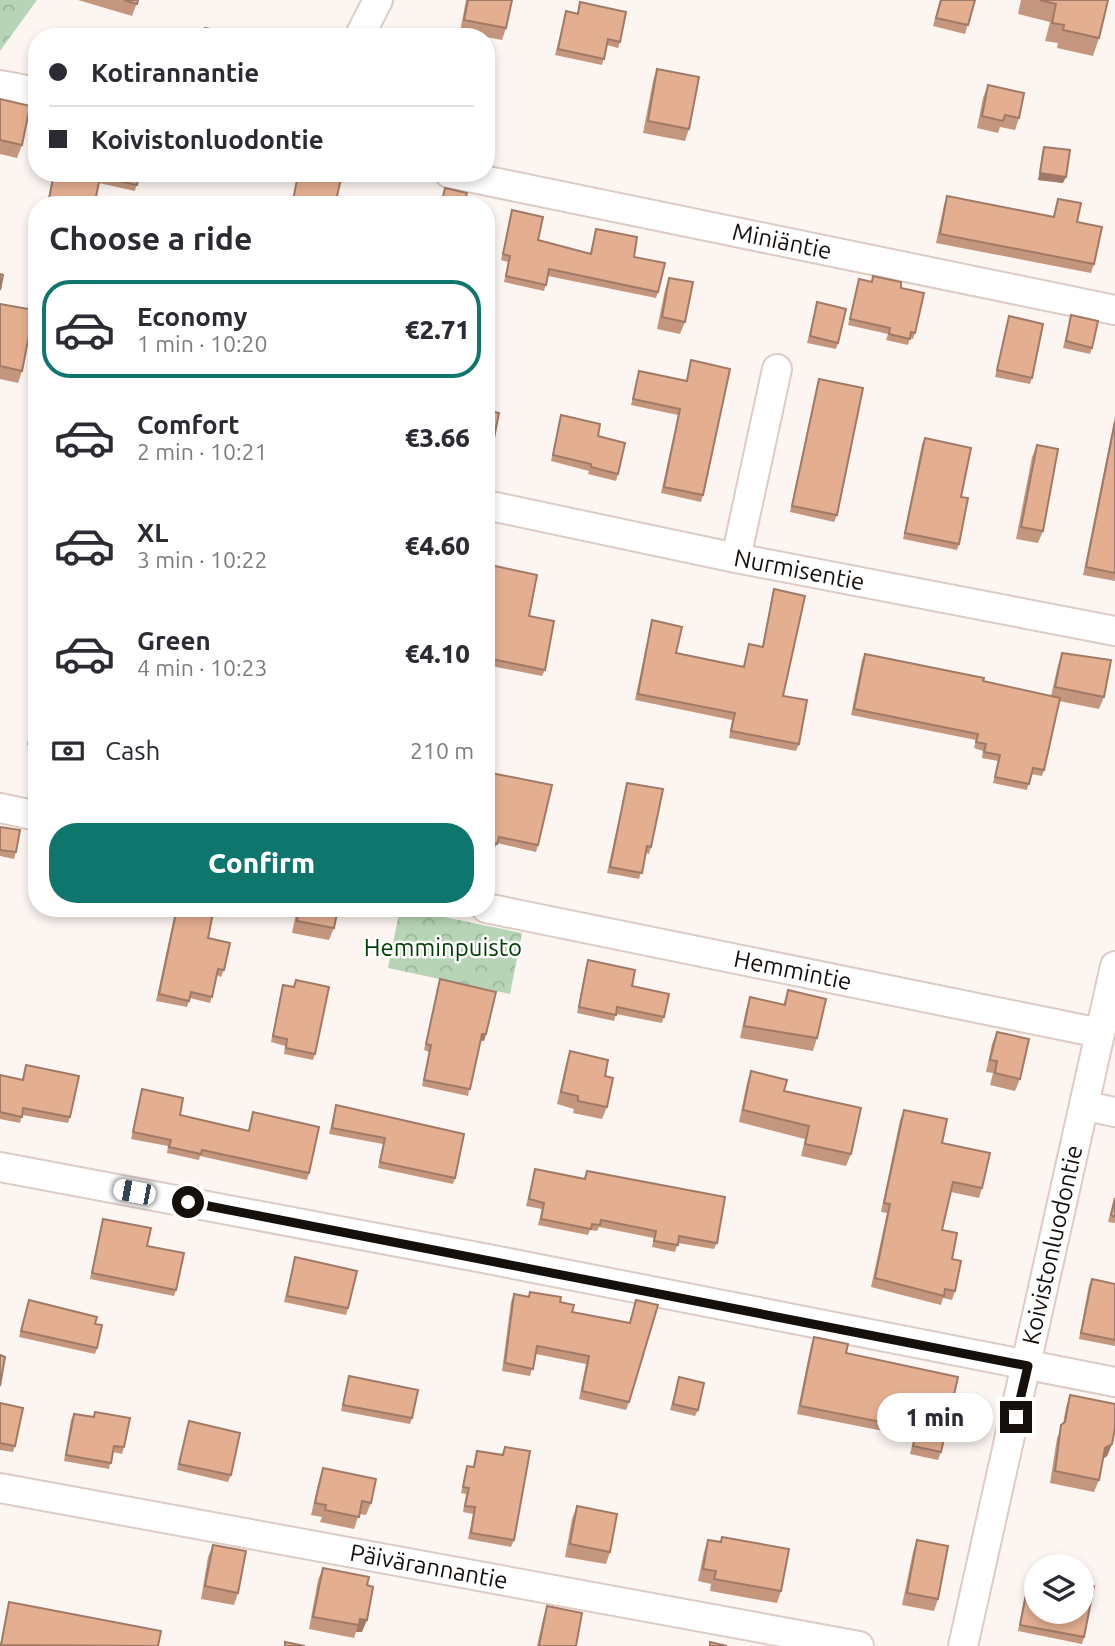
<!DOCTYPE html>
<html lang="en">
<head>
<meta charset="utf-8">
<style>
	:root { --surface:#fff; --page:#f2f2f3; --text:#2b2b33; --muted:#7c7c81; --line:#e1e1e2; --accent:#0f766e }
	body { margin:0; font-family:Ubuntu,sans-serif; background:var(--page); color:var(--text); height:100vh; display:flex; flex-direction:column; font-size:26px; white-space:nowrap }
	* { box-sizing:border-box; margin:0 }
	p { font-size:23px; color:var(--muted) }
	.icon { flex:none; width:38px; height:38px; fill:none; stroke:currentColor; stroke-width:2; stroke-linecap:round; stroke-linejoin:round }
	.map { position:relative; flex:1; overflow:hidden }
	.drawer { position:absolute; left:28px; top:196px; width:467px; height:721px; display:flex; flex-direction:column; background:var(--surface); border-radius:28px; box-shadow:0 4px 10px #0003 }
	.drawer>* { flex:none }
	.banner { position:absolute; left:28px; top:28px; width:467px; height:154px; border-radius:28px; box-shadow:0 4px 10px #0003; display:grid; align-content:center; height:154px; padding:0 21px; background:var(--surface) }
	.buttons { position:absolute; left:1024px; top:1554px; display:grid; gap:14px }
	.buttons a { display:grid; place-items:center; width:70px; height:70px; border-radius:50%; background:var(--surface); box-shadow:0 4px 10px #0003; font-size:35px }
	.end { position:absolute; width:32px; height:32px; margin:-16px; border:9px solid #16100d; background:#fff; box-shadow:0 0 0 4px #fff }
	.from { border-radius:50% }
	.bubble { position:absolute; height:49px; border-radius:24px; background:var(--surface); box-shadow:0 4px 10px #0003; font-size:23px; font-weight:800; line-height:49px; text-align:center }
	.car { position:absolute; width:21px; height:42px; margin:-21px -10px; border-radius:9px; box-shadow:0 0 5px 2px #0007; background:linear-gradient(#fff 24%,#345 0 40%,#fff 0 76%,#345 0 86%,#fff 0) }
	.banner b { display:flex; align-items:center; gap:24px; height:66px; font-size:26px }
	.banner b+b { border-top:2px solid var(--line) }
	.banner i { width:18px; height:18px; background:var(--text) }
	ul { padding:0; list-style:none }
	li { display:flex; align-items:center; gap:21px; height:98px; margin:0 14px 10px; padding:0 7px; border:4px solid transparent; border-radius:28px }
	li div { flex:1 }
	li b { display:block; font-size:26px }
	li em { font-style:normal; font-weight:800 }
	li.current { border-color:var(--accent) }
	li>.icon { width:63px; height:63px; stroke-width:1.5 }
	h2 { padding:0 21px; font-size:32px; line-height:84px }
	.pay { display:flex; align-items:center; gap:18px; height:77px; padding:0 21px; font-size:26px }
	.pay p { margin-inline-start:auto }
	.button { display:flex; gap:14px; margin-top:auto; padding:14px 21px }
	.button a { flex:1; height:80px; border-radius:28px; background:var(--accent); color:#fff; font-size:28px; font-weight:800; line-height:80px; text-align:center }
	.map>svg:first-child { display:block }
</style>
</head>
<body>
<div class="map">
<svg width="1115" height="1646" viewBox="0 0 1115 1646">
	<defs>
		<pattern id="park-crowns" width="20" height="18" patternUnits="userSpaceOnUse" patternTransform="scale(1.75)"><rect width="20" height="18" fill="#b7d5b6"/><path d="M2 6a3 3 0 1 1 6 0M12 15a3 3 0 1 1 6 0" fill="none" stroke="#9db69b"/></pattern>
	</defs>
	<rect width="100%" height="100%" fill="#fcf5f2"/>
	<path fill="url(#park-crowns)" d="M0,0H37L0,51Z
		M400,908L522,933L510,994L388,968Z"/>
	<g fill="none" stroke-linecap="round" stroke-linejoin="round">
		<g stroke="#ddcbc4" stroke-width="32">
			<g id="minor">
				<path d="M359,37L378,0"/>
				<path d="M0,85L37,92"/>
				<path id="s1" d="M449,173L1115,310"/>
				<path id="s2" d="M486,505L736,558L1115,631"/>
				<path d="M736,558L777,369"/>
				<path d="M0,808L37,816"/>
				<path id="s3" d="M486,908L1100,1033"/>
				<path d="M1086,1106L1115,1112"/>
				<path d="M0,1167L483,1258L1115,1382"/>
				<path id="s4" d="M0,1488L859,1646"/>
				<path id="s5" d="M963,1646L1115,966"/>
			</g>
		</g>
		<use href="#minor" stroke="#fff" stroke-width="28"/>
	</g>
	<path fill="#c4967d" d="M78,0H138L132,16Z
		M466,0H512L506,28L502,40L460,32Z
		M940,0H975L965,34L933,26Z
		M1021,0H1108L1099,38L1093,56L1057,48L1058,43L1045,41L1050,22L1018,14Z
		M580,2L620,42L618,48L607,45L602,65L555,55L566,11L577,13Z
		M657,69L689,129L685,141L643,133L653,81Z
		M988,85L1019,118L1015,130L1000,127L998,133L977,128L983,98Z
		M0,99L22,145L17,158L0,154Z
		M1044,147L1063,183L1038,180L1042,153Z
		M53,173H139L135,191L99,183L94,205H47Z
		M947,196L1053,217L1058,199L1077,222L1094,264L1091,273L936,243L944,205Z
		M512,210L538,240L590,254L596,229L658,292L656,298L548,276L544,291L504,282L508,262L501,260Z
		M873,276L901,288L915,333L913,339L910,338L908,345L886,340L888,334L848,325L859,279L871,282Z
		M669,278L685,322L680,334L657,329L665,290Z
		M817,302L838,343L836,349L807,343Z
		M0,304L22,371L18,383L0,379Z
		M1071,315L1092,348L1090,354L1063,348Z
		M1009,316L1032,378L1030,384L995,377Z
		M691,360L703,495L701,502L661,493L678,415L631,405L639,371L686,381Z
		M819,379L837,515L834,522L790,512L817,385Z
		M486,410L491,453L489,459H486Z
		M561,415L598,436L618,474L616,481L588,474L589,471L551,461Z
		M1115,416V581L1083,575Z
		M925,438L961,497L959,544L957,550L903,539L922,444Z
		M1037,445L1043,531L1038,543L1016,539L1032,457Z
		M486,564L529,616L545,670L542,676L486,665V654L491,630L486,629Z
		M774,589L783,696L799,744L796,751L729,738L732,720L635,700L650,627L652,620L676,653L743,667L749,644L762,647L772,596Z
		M1062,653L1104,697L1099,709L1059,701L1044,770L1042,776L1031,774L1027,790L993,783L998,761L982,758L983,751L974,748L976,740L851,715L862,660L865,654L1051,696L1058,665Z
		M37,695V747L27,745Z
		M486,772L538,845L536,852L497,843L494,850L486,848Z
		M627,783L651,847L649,854L646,853L639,879L607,873Z
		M0,827L16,852L14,859L0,856Z
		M176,908H214L208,938L224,970L221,977L217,975L210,1003L190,998L187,1007L156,1001Z
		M297,908H338L334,928L329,940L292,933Z
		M588,960L632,986L664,1017L662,1023L616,1014L614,1021L577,1013L586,966Z
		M440,979L486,1034L484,1041L480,1040L468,1096L422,1086L429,1052L424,1050Z
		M296,980L315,1054L313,1060L284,1054L285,1046L271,1042L281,991L283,985L293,987Z
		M788,990L817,1038L813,1051L740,1038L746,1010L750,997L783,1005Z
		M997,1032L1020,1079L1015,1091L990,1085L993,1073L986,1072L992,1044Z
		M570,1051L605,1076L607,1107L602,1119L573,1113L574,1109L557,1104L566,1064Z
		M26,1065L70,1117L68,1123L22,1115L20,1123L0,1119V1075L22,1080Z
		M751,1071L784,1091L851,1154L846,1166L801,1156L805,1139L739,1122L747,1083Z
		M142,1089L180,1115L248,1131L253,1112L309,1173L307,1180L200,1156L199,1160L167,1153L168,1146L131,1139Z
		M336,1105L455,1178L453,1184L378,1168L383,1144L329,1134Z
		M904,1110L942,1143L982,1188L979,1198L951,1192L942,1230L952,1259L955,1291L952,1300L943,1298L941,1305L871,1287L887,1213L881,1212L900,1120Z
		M535,1169L584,1179L587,1171L717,1243L714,1249L678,1243L675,1252L652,1247L654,1238L599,1227L597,1231L590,1230L588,1235L538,1225L542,1209L526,1206Z
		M1115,1196V1223L1108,1222Z
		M103,1219L147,1246L176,1290L174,1296L90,1279L101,1225Z
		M295,1257L348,1308L346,1315L284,1302Z
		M1092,1279L1115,1284V1346L1079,1339L1089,1285Z
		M530,1292L560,1302L572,1312L629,1323L636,1300L629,1402L626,1410L579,1399L586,1364L536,1354L530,1376L502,1371L511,1302L514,1294L528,1297Z
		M29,1300L95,1324L97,1348L95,1354L19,1337Z
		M814,1337L846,1353L941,1452L938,1460L910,1454L914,1437L797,1414L811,1345Z
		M349,1376L412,1418L410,1424L341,1411Z
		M679,1377L698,1410L695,1416L670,1410Z
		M1070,1395L1112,1444L1107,1456L1103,1459L1099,1480L1094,1492L1050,1483L1057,1438L1063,1424L1066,1407Z
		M0,1403L15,1446L13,1452L0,1450Z
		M95,1412L124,1447L122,1454L113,1452L109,1469L64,1461L71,1420L74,1414L93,1417Z
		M189,1421L231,1475L228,1482L177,1470Z
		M505,1447L514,1540L511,1547L468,1539L473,1514L463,1512L466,1494L461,1493L467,1466H473L477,1451L502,1455Z
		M323,1468L371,1503L366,1515L359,1514L354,1529L320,1522L322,1517L311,1515L319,1480Z
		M577,1506L610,1552L606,1564L565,1557L572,1519Z
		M722,1537L781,1591L777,1603L710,1591L711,1584L698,1581L704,1552L708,1540L720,1542Z
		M917,1540L938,1599L934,1611L902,1605L913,1552Z
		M213,1545L238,1593L234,1605L201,1599L208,1557Z
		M323,1568L367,1585L362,1632H356L354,1638L309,1629L318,1580Z
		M1030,1574L1084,1637L1082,1644L1018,1631L1028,1580Z
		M9,1602L158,1646H0L7,1610Z
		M547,1606L576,1646H537L543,1619Z"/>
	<path fill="#a07a66" d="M1040,173L1066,177L1063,183L1038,180Z
		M89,201L95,202L94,205H88Z
		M482,1034H486L484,1041L480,1040Z
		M1112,1444L1107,1456L1101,1460L1105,1448Z
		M360,1619L367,1620L362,1632H356Z"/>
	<path fill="#e4af91" stroke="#a07a66" stroke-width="2" d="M124,0H138L137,4Z
		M468,0H512L506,28L464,20Z
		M941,0H975L968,25L936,18Z
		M1040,0H1108L1099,38L1063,30L1064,25L1052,23L1056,4Z
		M580,2L626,12L620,42L608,39L604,59L558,49L566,11L578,14Z
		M205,28L238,34V37H203Z
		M657,69L699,77L689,129L648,121Z
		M988,85L1024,93L1019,118L1005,115L1003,121L982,116Z
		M0,99L30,106L22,145L0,140Z
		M1044,147L1070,150L1066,177L1040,173Z
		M54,173H139L137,185L100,177L95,202L89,201L88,205H51L48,204Z
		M302,173H336L342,174L335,205H292L297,180H301Z
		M445,188L467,193L464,205H441Z
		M947,196L1054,217L1058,199L1081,203L1077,222L1102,227L1094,264L940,234Z
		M512,210L543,217L538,240L591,254L596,229L637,237L634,257L665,263L658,292L549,269L546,285L506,276L510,256L503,254Z
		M0,274L3,275L0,290Z
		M873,276L901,282V288L924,293L915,333L911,332L910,339L889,334L890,328L850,319L859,279L872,282Z
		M669,278L693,282L685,322L662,317Z
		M817,302L846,309L838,343L810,336Z
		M0,304L34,310L22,371L0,366Z
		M1071,315L1098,321L1092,348L1066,341Z
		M1009,316L1043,324L1032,378L997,370Z
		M691,360L730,369L703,495L664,487L680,409L633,399L639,371L687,381Z
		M819,379L863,388L837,515L792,506Z
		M486,410L499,413L491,453L486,452Z
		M561,415L600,424L598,436L625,443L618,474L591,467V464L553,455Z
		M1115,422V573L1086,567Z
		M925,438L971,448L961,497L968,498L959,544L905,533Z
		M1037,445L1058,449L1043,531L1021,527Z
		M486,564L537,575L529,616L554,621L545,670L487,658L494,623L486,622Z
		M774,589L805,596L783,696L807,700L799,744L731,731L735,713L638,694L652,620L682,627L676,653L744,667L749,644L763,647Z
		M1062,653L1111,660L1104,697L1055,687Z
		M865,654L984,678L983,681L1060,698L1044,770L1033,768L1029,784L995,777L1000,755L984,752L986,744L976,742L978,734L854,709Z
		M37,703V738L30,736Z
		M486,772L552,785L538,845L499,837L497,844L486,842Z
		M627,783L663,789L651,847L647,846L642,873L610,867Z
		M0,827L20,830L16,852L0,850Z
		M177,908H214L208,938L230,943L224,970L218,969L212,997L191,992L189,1001L159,994Z
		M299,908H338L334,928L297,921Z
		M588,960L635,970L632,986L669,994L664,1017L617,1007L616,1015L579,1007Z
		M440,979L496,992L486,1034H482L470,1089L424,1080L431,1045L426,1044Z
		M296,980L329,987L315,1054L286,1048L287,1039L273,1036L283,985L294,987Z
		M788,990L826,999L817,1038L744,1026L750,997L785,1005Z
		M997,1032L1029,1039L1020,1079L995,1073L997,1061L990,1060Z
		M570,1051L608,1060L605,1076L613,1078L607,1107L578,1101V1096L561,1092Z
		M26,1065L79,1076L70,1117L23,1108L22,1117L0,1112V1075L23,1080Z
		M751,1071L787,1080L784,1091L861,1108L851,1154L805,1144L809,1126L743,1110Z
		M142,1089L183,1098L180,1115L249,1131L253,1112L319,1127L309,1173L202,1150L201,1154L169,1147L171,1140L133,1132Z
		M336,1105L464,1134L455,1178L380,1162L385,1138L332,1128Z
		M904,1110L947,1119L942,1143L990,1153L982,1188L953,1182L942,1230L957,1233L952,1259L961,1261L955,1291L945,1289L944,1296L875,1278L890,1204L884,1203Z
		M535,1169L585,1179L587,1171L725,1197L717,1243L679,1236L678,1245L654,1241L656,1231L601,1220L600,1225L592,1224L591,1229L541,1219L544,1203L529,1199Z
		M1115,1198V1217L1111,1215Z
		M103,1219L151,1228L147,1246L184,1253L176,1290L92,1273Z
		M295,1257L357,1271L348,1308L287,1296Z
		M1092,1279L1115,1284V1340L1081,1333Z
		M530,1292L561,1297L560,1302L574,1305L572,1312L630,1323L636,1300L658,1305L629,1402L582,1391L589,1356L537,1346L533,1369L505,1363L514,1294L529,1297Z
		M29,1300L97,1317L95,1324L102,1325L97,1348L21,1331Z
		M814,1337L848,1344L846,1353L958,1377L941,1452L913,1446L917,1429L800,1406Z
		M0,1355L5,1357L0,1386Z
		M349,1376L418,1390L412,1418L343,1405Z
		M679,1377L704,1383L698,1410L673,1404Z
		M1070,1395L1115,1404V1428L1112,1444L1105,1448L1099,1480L1055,1471L1061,1425L1065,1422Z
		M0,1403L23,1408L15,1446L0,1443Z
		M95,1412L130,1418L124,1447L114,1446L111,1463L66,1455L74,1414L94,1417Z
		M189,1421L240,1433L231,1475L179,1464Z
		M505,1447L530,1451L514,1540L471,1533L475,1507L465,1506L469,1488L463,1487L467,1466L474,1467L477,1451L503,1455Z
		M323,1468L376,1479L371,1503L362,1501L359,1517L325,1510L326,1505L315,1503Z
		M577,1506L617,1514L610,1552L570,1544Z
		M722,1537L789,1549L781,1591L714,1579L716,1571L703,1569L708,1540L721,1542Z
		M917,1540L948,1546L938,1599L907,1593Z
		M213,1545L246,1551L238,1593L205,1586Z
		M323,1568L369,1577L367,1585L373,1587L367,1620L360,1619L359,1625L313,1617Z
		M1030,1574L1036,1575V1612H1082V1584L1094,1586L1084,1637L1020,1625Z
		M9,1602L161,1631L158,1646L1,1645Z
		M547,1606L582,1613L576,1646H539Z
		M285,1642L305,1646H285Z
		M710,1642L727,1646H710Z"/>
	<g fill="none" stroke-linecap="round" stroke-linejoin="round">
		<path stroke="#16100d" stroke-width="9" d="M188,1202L1028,1366L1016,1417"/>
	</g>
	<g text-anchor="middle" stroke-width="5" stroke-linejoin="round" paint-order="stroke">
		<g font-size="24" fill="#16100d" stroke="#fff">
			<text dy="8" stroke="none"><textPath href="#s1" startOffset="340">Miniäntie</textPath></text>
			<text dy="8" stroke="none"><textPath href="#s2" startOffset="320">Nurmisentie</textPath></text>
			<text dy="8" stroke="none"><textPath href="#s3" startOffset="313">Hemmintie</textPath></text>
			<text dy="8" stroke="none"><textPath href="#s5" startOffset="411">Koivistonluodontie</textPath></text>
			<text dy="8" stroke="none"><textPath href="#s4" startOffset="436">Päivärannantie</textPath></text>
		</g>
		<g font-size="24" fill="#003e04" stroke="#fff">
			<text x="443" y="956">Hemminpuisto</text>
		</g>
	</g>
</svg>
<div class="buttons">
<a><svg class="icon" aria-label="layers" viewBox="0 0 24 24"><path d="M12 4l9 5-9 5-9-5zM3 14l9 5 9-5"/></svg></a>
</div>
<i class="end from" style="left:188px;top:1202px"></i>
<i class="end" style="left:1016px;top:1417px"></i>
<div class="bubble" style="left:877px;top:1393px;width:116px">1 min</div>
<i class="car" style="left:134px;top:1192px;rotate:281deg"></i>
<div class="banner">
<b><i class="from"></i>Kotirannantie</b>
<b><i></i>Koivistonluodontie</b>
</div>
<section class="drawer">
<h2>Choose a ride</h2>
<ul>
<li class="current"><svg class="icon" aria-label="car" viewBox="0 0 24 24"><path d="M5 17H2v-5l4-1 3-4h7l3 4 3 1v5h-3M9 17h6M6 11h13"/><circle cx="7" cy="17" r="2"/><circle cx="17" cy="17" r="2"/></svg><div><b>Economy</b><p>1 min · 10:20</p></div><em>€2.71</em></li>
<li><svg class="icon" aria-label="car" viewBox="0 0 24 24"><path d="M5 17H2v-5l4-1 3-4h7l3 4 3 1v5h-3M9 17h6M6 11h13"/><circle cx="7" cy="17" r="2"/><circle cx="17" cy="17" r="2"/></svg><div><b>Comfort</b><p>2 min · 10:21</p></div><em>€3.66</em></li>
<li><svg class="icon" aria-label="car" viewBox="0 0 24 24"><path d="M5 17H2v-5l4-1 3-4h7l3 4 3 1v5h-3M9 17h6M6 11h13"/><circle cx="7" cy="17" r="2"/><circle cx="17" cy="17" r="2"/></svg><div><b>XL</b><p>3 min · 10:22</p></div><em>€4.60</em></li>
<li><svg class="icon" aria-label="car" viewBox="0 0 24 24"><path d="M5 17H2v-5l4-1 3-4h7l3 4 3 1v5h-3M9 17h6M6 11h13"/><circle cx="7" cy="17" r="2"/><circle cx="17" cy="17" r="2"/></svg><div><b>Green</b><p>4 min · 10:23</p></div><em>€4.10</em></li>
</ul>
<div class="pay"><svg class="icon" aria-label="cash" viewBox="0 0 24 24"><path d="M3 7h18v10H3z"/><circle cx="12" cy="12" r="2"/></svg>Cash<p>210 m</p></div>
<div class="button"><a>Confirm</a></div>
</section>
</div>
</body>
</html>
